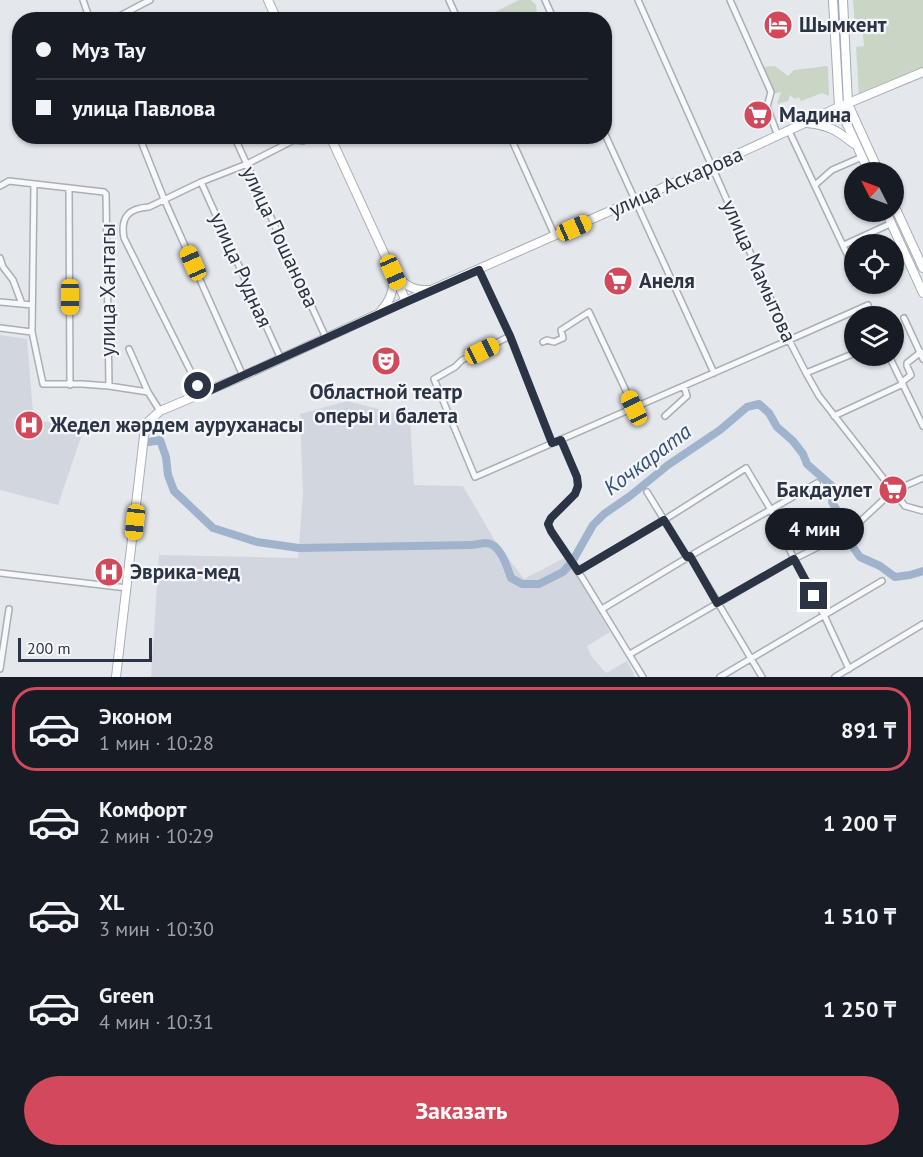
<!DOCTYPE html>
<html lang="ru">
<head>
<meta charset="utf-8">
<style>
	:root { --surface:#171b24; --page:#242831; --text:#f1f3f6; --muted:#9ea1a6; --line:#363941; --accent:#d1495b }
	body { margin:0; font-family:"PT Sans",sans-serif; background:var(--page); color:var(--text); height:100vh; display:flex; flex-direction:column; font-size:22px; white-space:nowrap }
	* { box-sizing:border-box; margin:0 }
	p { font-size:20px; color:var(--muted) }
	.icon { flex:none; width:33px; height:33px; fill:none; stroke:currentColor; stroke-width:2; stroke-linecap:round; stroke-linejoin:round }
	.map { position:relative; height:677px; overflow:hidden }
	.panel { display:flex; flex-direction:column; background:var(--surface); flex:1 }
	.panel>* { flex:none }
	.hud { position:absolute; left:12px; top:12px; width:600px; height:132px; border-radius:24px; box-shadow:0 2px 4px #0004; display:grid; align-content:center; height:132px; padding:0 24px; background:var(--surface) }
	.needle { width:39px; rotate:312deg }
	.controls { position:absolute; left:844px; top:162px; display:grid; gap:12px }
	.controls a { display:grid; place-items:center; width:60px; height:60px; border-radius:50%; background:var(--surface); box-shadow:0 2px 4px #0004; font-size:30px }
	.scale { position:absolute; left:18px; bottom:15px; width:134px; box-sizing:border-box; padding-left:6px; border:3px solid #2b3445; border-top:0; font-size:16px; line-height:21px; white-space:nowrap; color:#2b3445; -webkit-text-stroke:4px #f4f6f9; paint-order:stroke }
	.end { position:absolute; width:27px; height:27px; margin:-14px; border:8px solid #2b3445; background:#fff; box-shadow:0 0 0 3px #fff }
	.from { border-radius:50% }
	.bubble { position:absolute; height:42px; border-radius:21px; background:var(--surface); box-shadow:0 2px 4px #0004; font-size:20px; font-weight:700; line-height:42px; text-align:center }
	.car { position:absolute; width:18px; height:36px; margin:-18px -9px; border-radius:8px; box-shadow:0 0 4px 2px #0007; background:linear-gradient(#f5c518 24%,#345 0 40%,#f5c518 0 76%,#345 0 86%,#f5c518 0) }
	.hud b { display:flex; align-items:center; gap:21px; height:57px; font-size:22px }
	.hud b+b { border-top:2px solid var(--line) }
	.hud i { width:15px; height:15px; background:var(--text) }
	ul { padding:10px 0 0; list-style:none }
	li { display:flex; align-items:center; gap:18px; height:84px; margin:0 12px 9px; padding:0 12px; border:3px solid transparent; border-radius:24px }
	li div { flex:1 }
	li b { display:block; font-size:22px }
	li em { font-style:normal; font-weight:700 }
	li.current { border-color:var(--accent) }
	li>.icon { width:54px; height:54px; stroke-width:1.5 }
	.button { display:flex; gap:12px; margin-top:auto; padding:12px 24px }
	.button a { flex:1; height:69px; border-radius:36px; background:var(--accent); color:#fff; font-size:24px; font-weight:700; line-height:69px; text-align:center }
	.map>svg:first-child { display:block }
</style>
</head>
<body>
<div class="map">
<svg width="923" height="677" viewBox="0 0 923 677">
	<rect width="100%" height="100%" fill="#e4e7ec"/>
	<path fill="#d2d6de" d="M0,335L27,339L33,413L35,419L83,431L58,505L0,490Z
		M347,401L410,417L414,485L463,486L494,539L524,579L566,557L610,632L587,646L591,656L606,673L627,661L634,674V677H151L159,555L298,558L303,493L300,414Z"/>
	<path fill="#c9d6c5" d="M519,0H531L536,5L537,13L533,19H481Z
		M853,0H923V69L859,97L856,47L864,46L862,26H855Z
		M775,66L788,76L794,70L828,66L829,96L822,93L801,101L799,97L795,99L790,95L788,101L777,104L781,92L773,94L763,67Z"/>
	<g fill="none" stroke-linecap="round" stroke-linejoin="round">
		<path stroke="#9fb4cc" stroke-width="8" d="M149,442L160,440L166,457L168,475L174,491L213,528L257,542L299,548L471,545C476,545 481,543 486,543C501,544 507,567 511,578L522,584H539L563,572L572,562L593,525L604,514L630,496L668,465L720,430L747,407L759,404L769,413L777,427L793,441L803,454L807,464L833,487L832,502L846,526L850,543L860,557L880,566L895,577L910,575L923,571"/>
		<g stroke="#a9aeb7" stroke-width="8">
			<path id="street" d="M83,0L90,20
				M449,0L458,20
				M545,0L554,20
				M638,0L789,340L806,373L819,396L905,506L923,511
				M730,0L771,92L767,107L778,136
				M112,20L150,0
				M789,131L855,271
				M604,132L714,373
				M139,136L164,199L243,376
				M234,136L326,338
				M510,136L555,236
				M201,182L281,359
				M34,184L32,332L43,384H82L109,386L148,392L160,411
				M815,185L832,170L862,157
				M0,186L9,181L104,192L106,194L109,386
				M69,188L70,385
				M844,245L892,223
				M0,258L3,267L13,280L22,304L32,305
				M479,270L510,336L552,443
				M0,302L22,304
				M904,318L923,359
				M0,328L32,332
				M510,336L462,360L455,367L434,379L475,477L789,340L868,305
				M543,342L547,340L554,342L563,338L561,330L589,312L634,408
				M129,349L148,392
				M889,356L923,426
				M806,373L855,353
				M902,382L911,375L907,366V363L921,352
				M202,394L124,238C120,217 129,208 149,207L201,182L247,164L294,140L303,141L314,136
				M665,416L687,396L684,386
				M834,416L903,384
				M561,439L577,478L578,486L575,494L551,518L548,524L551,531L583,579L643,677
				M647,492L687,557
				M851,530L893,491L923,478
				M690,556L762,677
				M578,571L664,520L746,468L771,510L794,559L824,615L849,669
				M0,573L127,588
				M602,609L690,556L817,483
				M630,654L794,559L840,536
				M0,669L9,609
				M720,677L882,581
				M835,677L923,624"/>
		</g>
		<g stroke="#a9aeb7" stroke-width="10">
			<path id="secondary" d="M268,0L277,20
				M330,136L406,301
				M396,275C406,286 414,291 430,290
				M380,312C390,301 394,291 393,277
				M116,677L144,436L148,422L160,411L243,376L406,301L712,166L839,107L923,72"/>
		</g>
		<g stroke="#a3abb8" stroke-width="10">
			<path id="primary" d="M833,0L839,107L869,172
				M843,0L848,104L879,172
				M806,123C828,125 837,130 854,144
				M894,205L923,268
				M886,212L923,293"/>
		</g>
		<use href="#street" stroke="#f7f8fa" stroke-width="5"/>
		<use href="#secondary" stroke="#fff" stroke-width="8"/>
		<use href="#primary" stroke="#fff" stroke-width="8"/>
	</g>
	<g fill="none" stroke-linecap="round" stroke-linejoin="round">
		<path stroke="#2b3445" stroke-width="8" d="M198,386L202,394L406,302L479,270L510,336L552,443L561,440L577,477L578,486L575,494L551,518L548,524L551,531L578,571L664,520L687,557L690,556L717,603L794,559L814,596"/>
	</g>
	<defs>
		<g id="hotel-disc" transform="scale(1.5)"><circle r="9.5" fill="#d1495b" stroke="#f4f6f9"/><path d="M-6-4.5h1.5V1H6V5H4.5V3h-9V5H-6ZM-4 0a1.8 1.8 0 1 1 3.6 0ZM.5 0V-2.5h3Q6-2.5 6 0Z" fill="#fff"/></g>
		<g id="supermarket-disc" transform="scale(1.5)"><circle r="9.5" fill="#d1495b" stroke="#f4f6f9"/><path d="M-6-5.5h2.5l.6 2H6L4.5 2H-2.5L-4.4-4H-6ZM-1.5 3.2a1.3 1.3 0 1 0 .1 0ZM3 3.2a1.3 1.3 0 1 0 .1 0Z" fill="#fff"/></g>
		<g id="theatre-disc" transform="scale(1.5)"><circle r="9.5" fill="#d1495b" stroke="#f4f6f9"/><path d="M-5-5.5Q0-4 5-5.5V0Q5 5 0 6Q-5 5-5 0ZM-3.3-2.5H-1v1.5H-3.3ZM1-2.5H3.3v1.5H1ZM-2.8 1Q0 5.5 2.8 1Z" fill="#fff"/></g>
		<g id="hospital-disc" transform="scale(1.5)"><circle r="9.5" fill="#d1495b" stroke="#f4f6f9"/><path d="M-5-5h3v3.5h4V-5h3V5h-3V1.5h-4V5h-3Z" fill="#fff"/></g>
	</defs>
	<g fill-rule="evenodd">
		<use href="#hotel-disc" x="778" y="25"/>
		<use href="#supermarket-disc" x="758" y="115"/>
		<use href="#supermarket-disc" x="618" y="281"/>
		<use href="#theatre-disc" x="386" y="361"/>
		<use href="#hospital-disc" x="29" y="425"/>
		<use href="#supermarket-disc" x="893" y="490"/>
		<use href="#hospital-disc" x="109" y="572"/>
	</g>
	<g text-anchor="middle" stroke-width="4.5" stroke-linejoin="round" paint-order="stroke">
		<g font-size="21" font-weight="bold" fill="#2b3445" stroke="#f4f6f9" text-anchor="start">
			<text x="799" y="32">Шымкент</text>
			<text x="779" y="122">Мадина</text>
			<text x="639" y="288">Анеля</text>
			<text x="386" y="399" text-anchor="middle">Областной театр<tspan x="386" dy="24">оперы и балета</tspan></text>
			<text x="50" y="432">Жедел жәрдем ауруханасы</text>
			<text x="872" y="497" text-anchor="end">Бакдаулет</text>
			<text x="130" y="579">Эврика-мед</text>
		</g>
		<g font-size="21" fill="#2b3445" stroke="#f4f6f9">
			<text transform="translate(676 182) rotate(-24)" y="7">улица Аскарова</text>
			<text transform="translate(280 237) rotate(65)" y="7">улица Пошанова</text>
			<text transform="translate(241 270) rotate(66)" y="7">улица Рудная</text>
			<text transform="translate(759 271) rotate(66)" y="7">улица Мамытова</text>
			<text transform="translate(108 290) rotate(-90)" y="7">улица Хантагы</text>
		</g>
		<g font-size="22" font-style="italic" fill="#34527a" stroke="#f4f6f9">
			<text transform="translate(647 459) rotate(-37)" y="8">Кочкарата</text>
		</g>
	</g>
</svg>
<div class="controls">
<a><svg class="needle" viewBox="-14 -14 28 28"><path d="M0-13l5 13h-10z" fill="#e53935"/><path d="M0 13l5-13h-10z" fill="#9ea1a6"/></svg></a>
<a><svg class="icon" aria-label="locate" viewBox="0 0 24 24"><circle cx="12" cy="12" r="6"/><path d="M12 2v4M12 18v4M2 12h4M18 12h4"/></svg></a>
<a><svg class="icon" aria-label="layers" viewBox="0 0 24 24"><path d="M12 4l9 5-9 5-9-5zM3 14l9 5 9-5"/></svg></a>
</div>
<div class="scale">200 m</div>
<i class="end from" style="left:198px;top:386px"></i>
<i class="end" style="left:814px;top:596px"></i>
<div class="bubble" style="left:765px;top:508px;width:99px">4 мин</div>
<i class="car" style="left:574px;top:228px;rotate:66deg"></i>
<i class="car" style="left:193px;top:263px;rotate:336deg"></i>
<i class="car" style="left:393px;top:272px;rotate:156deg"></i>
<i class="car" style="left:70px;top:297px;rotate:180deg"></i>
<i class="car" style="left:482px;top:351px;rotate:64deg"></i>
<i class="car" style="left:634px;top:408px;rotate:335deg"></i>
<i class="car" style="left:135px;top:522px;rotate:186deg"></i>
<div class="hud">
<b><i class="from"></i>Муз Тау</b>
<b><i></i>улица Павлова</b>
</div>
</div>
<section class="panel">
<ul>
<li class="current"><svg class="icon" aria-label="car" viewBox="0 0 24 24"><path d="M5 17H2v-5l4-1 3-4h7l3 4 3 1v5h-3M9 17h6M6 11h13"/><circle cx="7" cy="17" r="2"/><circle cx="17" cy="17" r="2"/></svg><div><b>Эконом</b><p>1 мин · 10:28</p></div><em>891 ₸</em></li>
<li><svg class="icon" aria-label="car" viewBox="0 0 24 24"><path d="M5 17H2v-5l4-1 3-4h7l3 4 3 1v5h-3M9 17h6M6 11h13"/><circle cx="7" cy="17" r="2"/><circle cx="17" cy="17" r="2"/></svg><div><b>Комфорт</b><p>2 мин · 10:29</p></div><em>1 200 ₸</em></li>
<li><svg class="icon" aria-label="car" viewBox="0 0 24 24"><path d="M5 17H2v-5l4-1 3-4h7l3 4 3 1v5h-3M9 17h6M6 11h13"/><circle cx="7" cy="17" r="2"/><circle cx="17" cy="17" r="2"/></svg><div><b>XL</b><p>3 мин · 10:30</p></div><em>1 510 ₸</em></li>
<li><svg class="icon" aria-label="car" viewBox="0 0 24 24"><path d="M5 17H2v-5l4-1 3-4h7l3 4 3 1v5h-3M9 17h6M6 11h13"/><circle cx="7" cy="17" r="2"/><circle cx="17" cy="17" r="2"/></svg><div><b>Green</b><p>4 мин · 10:31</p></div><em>1 250 ₸</em></li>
</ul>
<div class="button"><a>Заказать</a></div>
</section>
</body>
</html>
